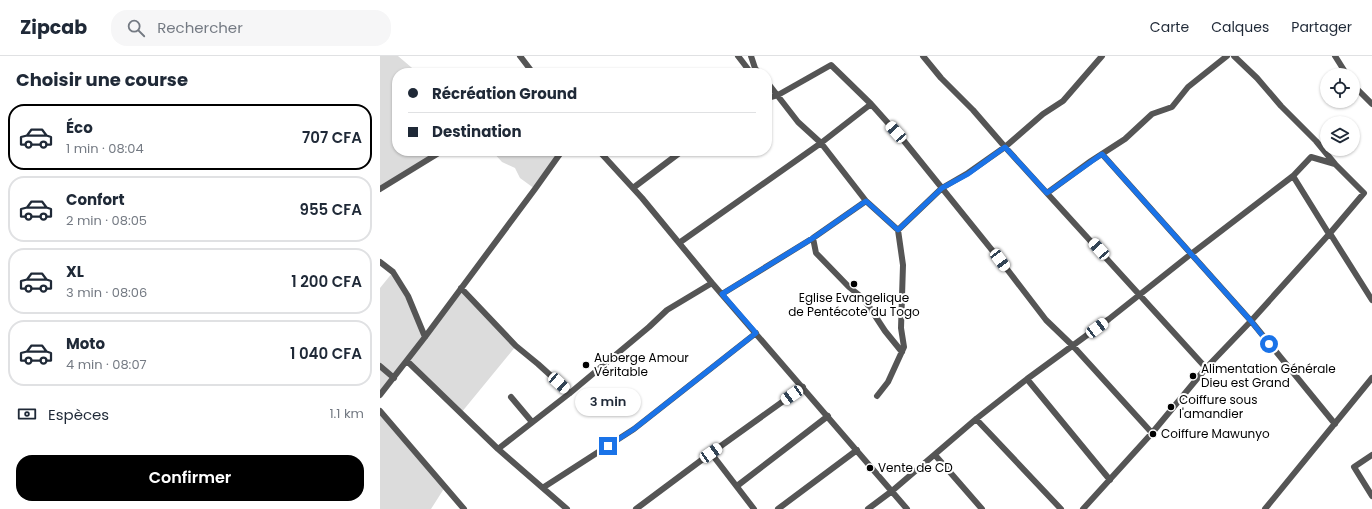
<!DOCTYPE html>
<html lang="fr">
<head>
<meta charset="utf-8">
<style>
	:root { --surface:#fff; --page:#f6f6f7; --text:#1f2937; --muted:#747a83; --line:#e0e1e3; --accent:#000 }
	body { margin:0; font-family:Poppins,sans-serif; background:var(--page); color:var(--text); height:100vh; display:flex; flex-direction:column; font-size:15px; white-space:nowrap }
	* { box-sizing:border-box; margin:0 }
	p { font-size:13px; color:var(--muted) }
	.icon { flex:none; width:22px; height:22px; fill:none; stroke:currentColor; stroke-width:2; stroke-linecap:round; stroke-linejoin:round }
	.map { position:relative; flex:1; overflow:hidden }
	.side { display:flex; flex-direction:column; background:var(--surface); width:380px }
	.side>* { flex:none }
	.guide { position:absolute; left:12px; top:12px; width:380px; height:88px; border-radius:16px; box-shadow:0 1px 3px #0004; display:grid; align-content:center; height:88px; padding:0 16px; background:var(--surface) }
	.fabs { position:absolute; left:940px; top:12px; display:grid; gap:8px }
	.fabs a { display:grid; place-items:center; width:40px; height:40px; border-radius:50%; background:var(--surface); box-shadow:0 1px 3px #0004; font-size:20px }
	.end { position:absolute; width:18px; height:18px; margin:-9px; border:5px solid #1a73e8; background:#fff; box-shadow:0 0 0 2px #fff }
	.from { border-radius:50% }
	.bubble { position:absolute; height:28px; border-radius:14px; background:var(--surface); box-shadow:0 1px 3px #0004; font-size:13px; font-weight:600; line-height:28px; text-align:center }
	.car { position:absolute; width:12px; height:24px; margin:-12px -6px; border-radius:5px; box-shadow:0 0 3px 1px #0007; background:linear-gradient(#fff 24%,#345 0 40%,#fff 0 76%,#345 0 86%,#fff 0) }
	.guide b { display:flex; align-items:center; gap:14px; height:38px; font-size:15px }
	.guide b+b { border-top:1px solid var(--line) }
	.guide i { width:10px; height:10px; background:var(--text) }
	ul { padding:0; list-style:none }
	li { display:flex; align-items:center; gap:12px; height:66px; margin:0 8px 6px; padding:0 8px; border:2px solid var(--line); border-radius:16px }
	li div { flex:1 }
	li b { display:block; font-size:15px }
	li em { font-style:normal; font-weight:600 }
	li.selected { border-color:var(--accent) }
	li>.icon { width:36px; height:36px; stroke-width:1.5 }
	h2 { padding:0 16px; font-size:18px; line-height:48px }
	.pay { display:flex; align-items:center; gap:10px; height:44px; padding:0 16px; font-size:15px }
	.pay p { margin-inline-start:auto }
	.primary-button { display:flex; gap:8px; margin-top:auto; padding:8px 16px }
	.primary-button a { flex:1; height:46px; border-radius:16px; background:var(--accent); color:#fff; font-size:16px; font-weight:600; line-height:46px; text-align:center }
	header { display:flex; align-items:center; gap:24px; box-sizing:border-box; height:56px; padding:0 20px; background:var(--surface); border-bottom:1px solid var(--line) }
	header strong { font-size:19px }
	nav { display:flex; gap:22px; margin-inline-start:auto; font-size:14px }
	.search { width:280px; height:36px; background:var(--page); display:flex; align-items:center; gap:10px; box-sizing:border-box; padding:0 14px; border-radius:16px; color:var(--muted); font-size:15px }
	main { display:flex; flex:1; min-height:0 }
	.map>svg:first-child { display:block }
</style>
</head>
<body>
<header>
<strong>Zipcab</strong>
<div class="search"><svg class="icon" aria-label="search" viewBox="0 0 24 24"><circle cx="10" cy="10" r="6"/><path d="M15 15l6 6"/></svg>Rechercher</div>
<nav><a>Carte</a><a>Calques</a><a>Partager</a></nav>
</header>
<main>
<section class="side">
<h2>Choisir une course</h2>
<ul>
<li class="selected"><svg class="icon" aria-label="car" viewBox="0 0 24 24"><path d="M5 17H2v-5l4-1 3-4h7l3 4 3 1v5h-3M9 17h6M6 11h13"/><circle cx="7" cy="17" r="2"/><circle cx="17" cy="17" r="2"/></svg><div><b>Éco</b><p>1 min · 08:04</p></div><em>707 CFA</em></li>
<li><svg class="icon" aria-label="car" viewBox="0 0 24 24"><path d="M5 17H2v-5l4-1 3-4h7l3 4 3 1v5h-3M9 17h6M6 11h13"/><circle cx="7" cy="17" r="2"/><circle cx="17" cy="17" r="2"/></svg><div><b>Confort</b><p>2 min · 08:05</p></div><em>955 CFA</em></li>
<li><svg class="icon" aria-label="car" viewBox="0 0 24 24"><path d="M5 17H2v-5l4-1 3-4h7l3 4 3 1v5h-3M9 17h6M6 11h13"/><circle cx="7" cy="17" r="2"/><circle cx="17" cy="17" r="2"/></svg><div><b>XL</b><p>3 min · 08:06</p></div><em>1 200 CFA</em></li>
<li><svg class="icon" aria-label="car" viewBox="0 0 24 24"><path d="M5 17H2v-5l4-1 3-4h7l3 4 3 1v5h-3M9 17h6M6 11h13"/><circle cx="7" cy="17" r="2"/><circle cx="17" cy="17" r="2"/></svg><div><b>Moto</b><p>4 min · 08:07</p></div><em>1 040 CFA</em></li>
</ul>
<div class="pay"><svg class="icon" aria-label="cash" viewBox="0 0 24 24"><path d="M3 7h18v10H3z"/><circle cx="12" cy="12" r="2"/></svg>Espèces<p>1.1 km</p></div>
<div class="primary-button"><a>Confirmer</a></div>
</section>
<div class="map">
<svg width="992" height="453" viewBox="0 0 992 453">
	<rect width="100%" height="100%" fill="#fff"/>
	<path fill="#dcdcdc" d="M0,0H18L38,17H17V95H60L0,132Z
		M112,95H173L179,100L155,133L140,122L135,112L122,106Z
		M13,216L45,280L81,232L136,290L81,357L27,306L0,340V232Z
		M0,355L65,431L51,453H0Z"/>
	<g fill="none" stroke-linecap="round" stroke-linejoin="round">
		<path stroke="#555" stroke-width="6" d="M140,0L153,17
			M358,0L371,17
			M371,0L375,12L379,17
			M543,0L561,22L593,54L625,91L826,312
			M955,0L967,19
			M387,26L418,66L441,87L486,145L518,174L523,209L521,272L524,291L508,326L497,340
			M973,29L992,48
			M387,42L398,39L451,9L491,48L524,85L620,204L666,264L693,290L772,377L703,453
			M219,95L262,142L332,227L527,453
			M722,98L871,265L955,368
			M913,120L949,178L951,179L992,244
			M253,132L302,95
			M0,133L62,95
			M667,137L711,105L745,83L772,58L792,51L808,31L847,0
			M518,174L562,132L588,117L625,91L663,58L683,45L722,0
			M433,182L436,197L469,231L484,243L505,275L522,296
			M299,187L441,87L491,48
			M0,206L13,216L28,240L45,281
			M81,232L136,290L158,308L190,337
			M342,238L433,182L486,145
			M27,305L118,393L187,453
			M0,310L14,322
			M647,323L730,424
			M0,339L45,281L155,133L182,95
			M131,341L152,366
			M0,355L84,453
			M596,363L681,453
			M772,377L826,312L871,265L951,176L984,137L955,108L936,85L901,50L877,22L854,0
			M118,393L190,337L269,271L287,254L332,227
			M331,397L374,453
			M555,399L602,453
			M992,399L974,411L992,440
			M357,430L448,360
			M164,431L254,373L376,277
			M256,453L331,397L423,331
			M398,453L477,394
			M488,453L512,435L596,363L647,323L729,263L811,198L913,120L931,101L955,108
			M885,453L992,322"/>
	</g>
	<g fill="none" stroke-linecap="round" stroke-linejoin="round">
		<path stroke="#1a73e8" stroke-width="5" d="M228,390L254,373L376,277L342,238L433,182L486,145L518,174L562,132L588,118L625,91L667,137L722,98L871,265L889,288"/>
	</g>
	<g fill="#000" stroke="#fff" stroke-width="1.5">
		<circle cx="474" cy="228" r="4"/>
		<circle cx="206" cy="309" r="4"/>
		<circle cx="813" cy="320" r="4"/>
		<circle cx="791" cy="351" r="4"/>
		<circle cx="773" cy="378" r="4"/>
		<circle cx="490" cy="412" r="4"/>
	</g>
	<g text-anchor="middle" stroke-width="4" stroke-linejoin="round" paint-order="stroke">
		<g font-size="12" fill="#000" stroke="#fff" text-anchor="start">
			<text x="474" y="246" text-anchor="middle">Eglise Evangelique<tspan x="474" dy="14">de Pentécote du Togo</tspan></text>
			<text x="214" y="306">Auberge Amour<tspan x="214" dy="14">Véritable</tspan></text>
			<text x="821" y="317">Alimentation Générale<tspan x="821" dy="14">Dieu est Grand</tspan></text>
			<text x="799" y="348">Coiffure sous<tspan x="799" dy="14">l'amandier</tspan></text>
			<text x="781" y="382">Coiffure Mawunyo</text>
			<text x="498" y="416">Vente de CD</text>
		</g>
	</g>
</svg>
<div class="fabs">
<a><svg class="icon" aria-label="locate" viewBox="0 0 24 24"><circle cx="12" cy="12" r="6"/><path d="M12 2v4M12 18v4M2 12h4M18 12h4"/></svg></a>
<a><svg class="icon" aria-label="layers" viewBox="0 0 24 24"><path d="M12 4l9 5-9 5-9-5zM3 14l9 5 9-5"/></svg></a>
</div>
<i class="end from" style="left:889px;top:288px"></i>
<i class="end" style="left:228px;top:390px"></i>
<div class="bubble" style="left:195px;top:332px;width:66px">3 min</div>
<i class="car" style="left:516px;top:76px;rotate:318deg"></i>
<i class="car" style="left:719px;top:193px;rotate:318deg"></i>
<i class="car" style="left:620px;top:204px;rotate:143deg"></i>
<i class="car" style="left:717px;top:272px;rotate:53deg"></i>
<i class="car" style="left:179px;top:327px;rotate:132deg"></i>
<i class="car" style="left:412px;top:339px;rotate:235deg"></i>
<i class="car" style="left:331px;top:397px;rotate:55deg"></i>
<div class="guide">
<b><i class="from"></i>Récréation Ground</b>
<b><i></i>Destination</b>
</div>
</div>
</main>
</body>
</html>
